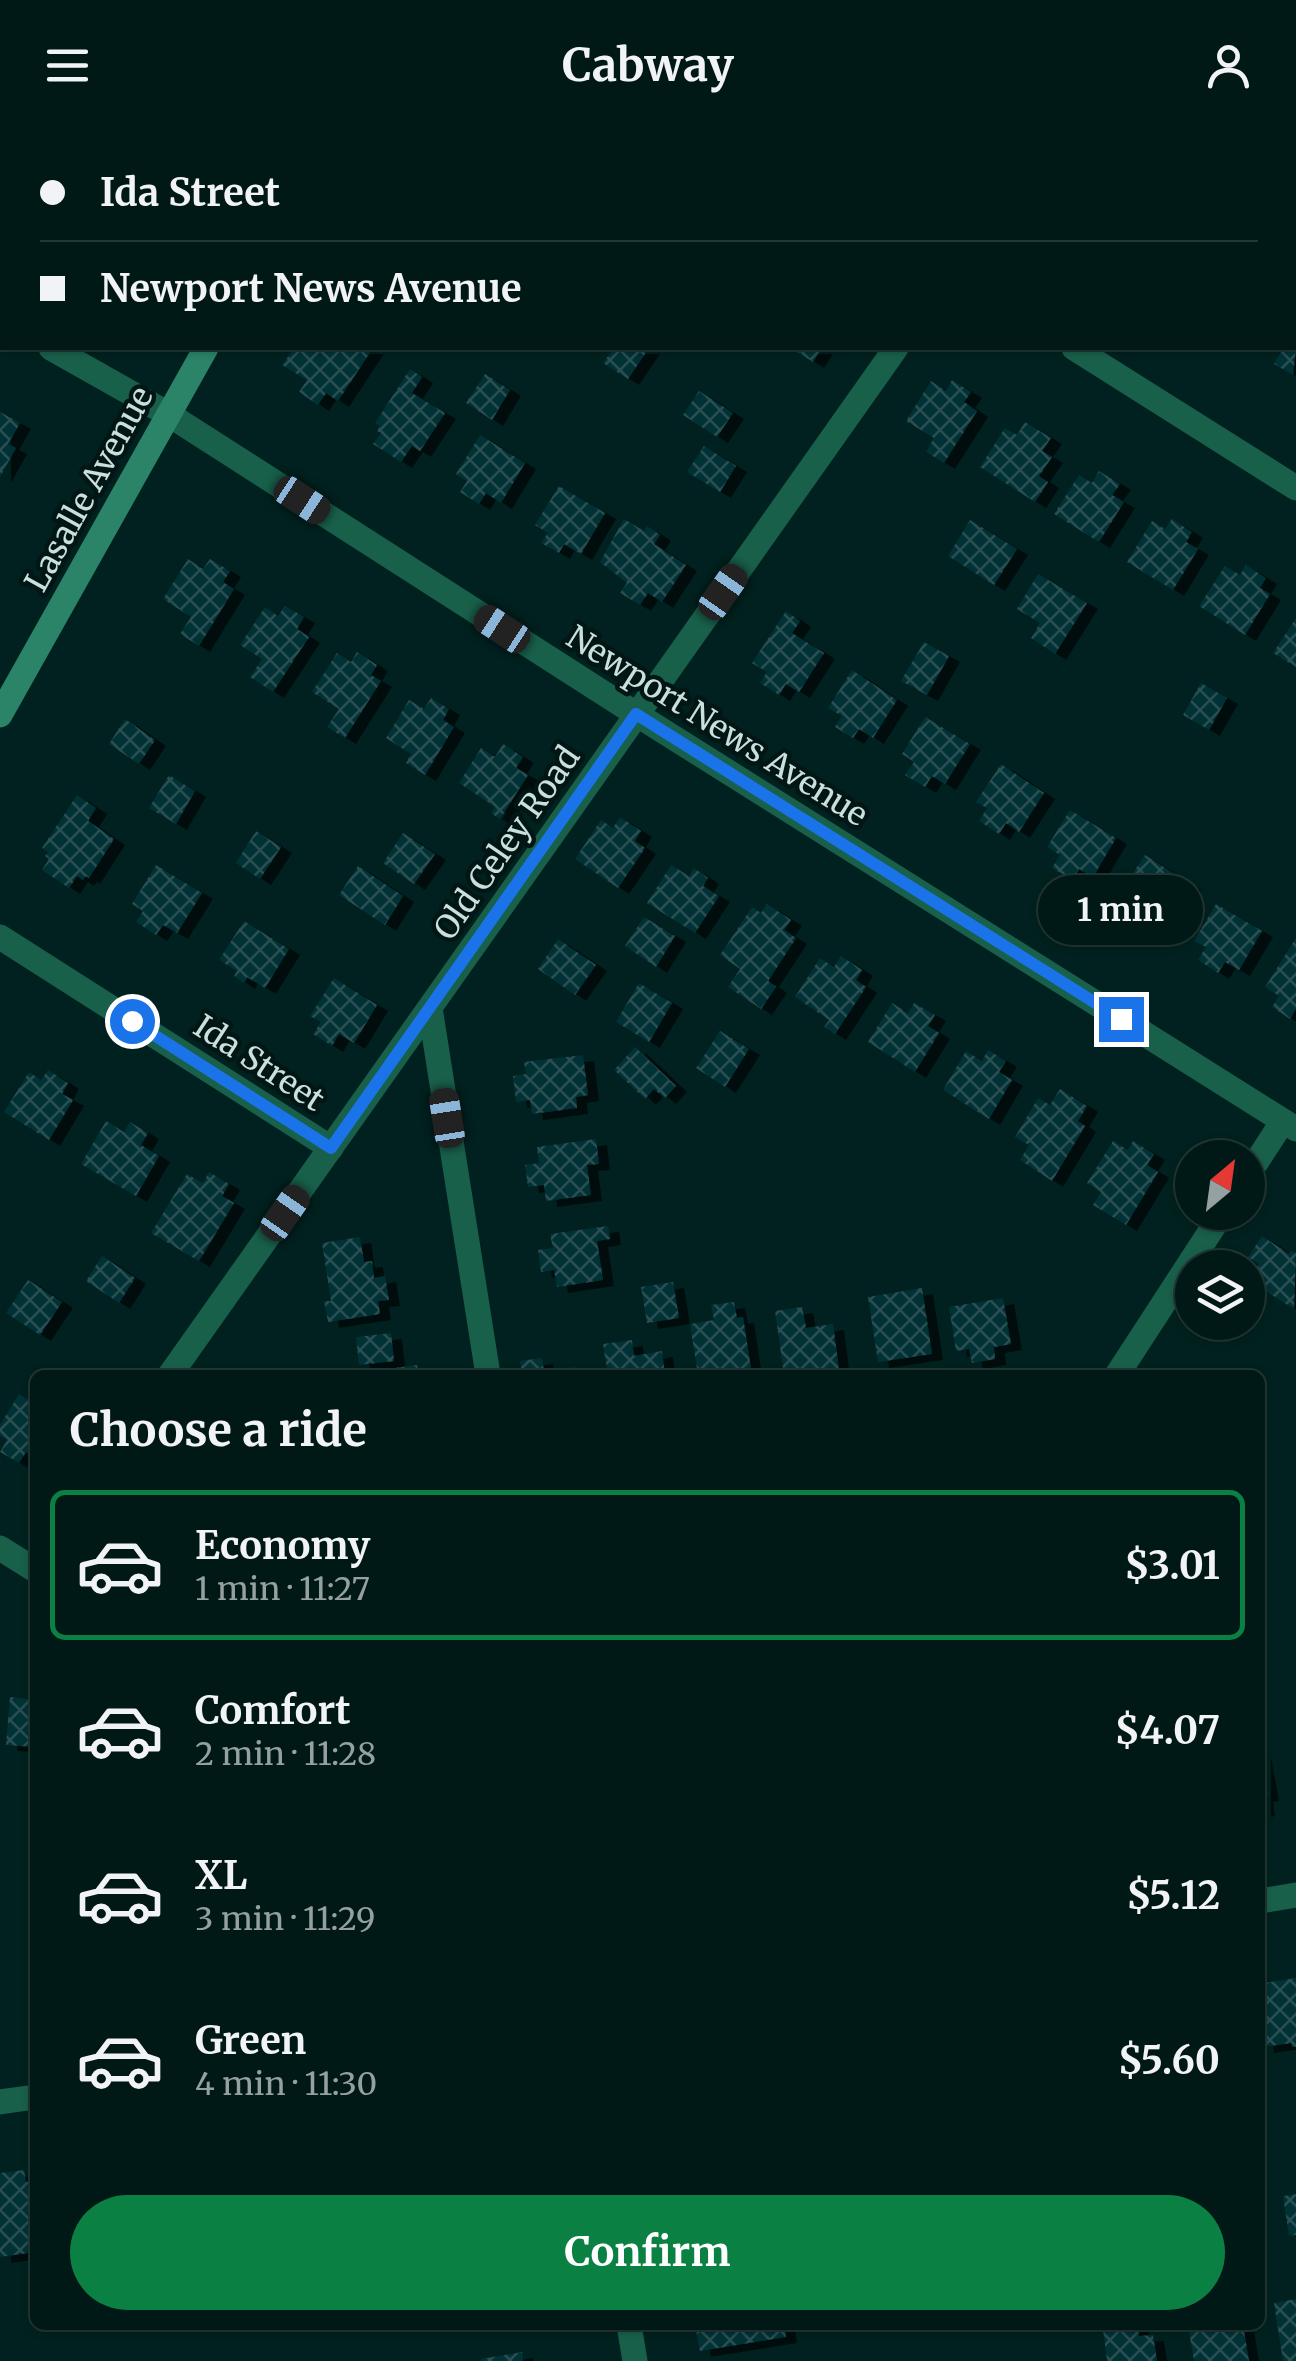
<!DOCTYPE html>
<html lang="en">
<head>
<meta charset="utf-8">
<style>
	:root { --surface:#001917; --page:#0e2624; --text:#f1f3f6; --muted:#95a0a1; --line:#223836; --accent:#0b8043 }
	body { margin:0; font-family:Merriweather,serif; background:var(--page); color:var(--text); height:100vh; display:flex; flex-direction:column; font-size:38px; white-space:nowrap }
	* { box-sizing:border-box; margin:0 }
	p { font-size:32px; color:var(--muted) }
	.icon { flex:none; width:55px; height:55px; fill:none; stroke:currentColor; stroke-width:2; stroke-linecap:round; stroke-linejoin:round }
	.map { position:relative; flex:1; overflow:hidden }
	.details { position:absolute; left:30px; top:1240px; width:1235px; height:960px; display:flex; flex-direction:column; background:var(--surface); border-radius:15px; box-shadow:0 2px 8px #0004,0 0 0 2px var(--line) }
	.details>* { flex:none }
	.top-card { position:absolute; left:0px; top:0px; width:1298px; height:220px; box-shadow:0 2px 8px #0004,0 0 0 2px var(--line); display:grid; align-content:center; height:220px; padding:0 40px; background:var(--surface) }
	.needle { width:65px; rotate:29deg }
	.fabs { position:absolute; left:1175px; top:1010px; display:grid; gap:20px }
	.fabs a { display:grid; place-items:center; width:90px; height:90px; border-radius:50%; background:var(--surface); box-shadow:0 2px 8px #0004,0 0 0 2px var(--line); font-size:50px }
	.end { position:absolute; width:45px; height:45px; margin:-22px; border:12px solid #1a73e8; background:#fff; box-shadow:0 0 0 5px #fff }
	.from { border-radius:50% }
	.bubble { position:absolute; height:70px; border-radius:35px; background:var(--surface); box-shadow:0 2px 8px #0004,0 0 0 2px var(--line); font-size:32px; font-weight:700; line-height:70px; text-align:center }
	.car { position:absolute; width:30px; height:60px; margin:-30px -15px; border-radius:12px; box-shadow:0 0 8px 2px #0007; background:linear-gradient(#222 24%,#8ab4d8 0 40%,#222 0 76%,#8ab4d8 0 86%,#222 0) }
	.top-card b { display:flex; align-items:center; gap:35px; height:95px; font-size:38px }
	.top-card b+b { border-top:2px solid var(--line) }
	.top-card i { width:25px; height:25px; background:var(--text) }
	ul { padding:0; list-style:none }
	li { display:flex; align-items:center; gap:30px; height:150px; margin:0 20px 15px; padding:0 20px; border:5px solid transparent; border-radius:15px }
	li div { flex:1 }
	li b { display:block; font-size:38px }
	li em { font-style:normal; font-weight:700 }
	li.on { border-color:var(--accent) }
	li>.icon { width:90px; height:90px; stroke-width:1.5 }
	h2 { padding:0 40px; font-size:45px; line-height:120px }
	.action { display:flex; gap:20px; margin-top:auto; padding:20px 40px }
	.action a { flex:1; height:115px; border-radius:60px; background:var(--accent); color:#fff; font-size:40px; font-weight:700; line-height:115px; text-align:center }
	header { display:flex; justify-content:space-between; align-items:center; height:130px; padding:0 40px; background:var(--surface); font-size:45px; font-weight:700 }
	.map>svg:first-child { display:block }
</style>
</head>
<body>
<header><svg class="icon" aria-label="menu" viewBox="0 0 24 24"><path d="M4 6h16M4 12h16M4 18h16"/></svg>Cabway<svg class="icon" aria-label="person" viewBox="0 0 24 24"><circle cx="12" cy="8" r="4"/><path d="M4 21q1-7 8-7t8 7"/></svg></header>
<div class="map">
<svg width="1296" height="2231" viewBox="0 0 1296 2231">
	<defs>
		<pattern id="building-cross-hatch" width="8" height="8" patternUnits="userSpaceOnUse" patternTransform="scale(2.5)"><rect width="8" height="8" fill="#063136"/><path d="M0 0l8 8M0 8l8-8" fill="none" stroke="#294f53"/></pattern>
		<filter id="shadow"><feDropShadow dx="11" dy="6" stdDeviation="0" flood-color="#0009"/></filter>
	</defs>
	<rect width="100%" height="100%" fill="#00211f"/>
	<path fill="url(#building-cross-hatch)" filter="url(#shadow)" d="M294,218H373L338,271L326,263L318,275L299,262L307,250L282,235Z
		M614,218H649L628,249L603,233Z
		M791,218H822L813,232Z
		M1274,218H1296L1293,245L1274,234L1281,222Z
		M410,239L422,247L412,263L445,283L420,321L412,316L401,332L373,314L381,303L377,301L380,296L375,293Z
		M485,244L510,260L492,290L466,273Z
		M952,250L971,262L964,272L977,281L944,333L926,322L934,308L906,291L931,251L946,261Z
		M699,261L733,283L717,307L683,285Z
		M0,282L20,293L8,314L16,318L0,347Z
		M1025,292L1051,308L1042,321L1052,327L1039,346L1048,352L1035,372L980,337L1005,298L1017,305Z
		M480,305L525,333L501,373L486,363L479,374L460,362L467,351L456,344Z
		M704,316L736,336L720,362L687,342Z
		M1099,341L1120,354L1112,365L1124,372L1099,412L1054,384L1079,345L1092,353Z
		M559,356L605,383L581,424L564,414L559,423L541,413L548,403L535,395Z
		M624,389L644,401L647,396L660,405L654,414L686,435L662,472L648,463L640,475L620,463L627,453L600,432Z
		M1172,389L1192,402L1186,412L1198,419L1173,460L1127,432L1152,391L1165,399Z
		M970,390L1017,419L994,455L948,426Z
		M188,429L203,439L210,429L230,441L223,452L234,459L199,516L180,504L191,487L163,469Z
		M1246,435L1266,448L1260,458L1270,464L1245,505L1199,476L1225,436L1240,445Z
		M1038,444L1087,473L1055,524L1031,508L1040,493L1017,479Z
		M285,476L304,487L297,499L309,507L273,562L250,547L262,529L240,515L265,477L278,486Z
		M786,481L800,491L792,503L824,523L799,562L786,554L779,565L760,553L767,542L752,533Z
		M1296,488V537L1273,523Z
		M924,512L949,526L927,565L901,551Z
		M357,522L377,535L371,545L381,551L345,608L327,597L339,579L312,562L337,523L351,532Z
		M852,540L897,570L873,608L859,599L853,608L835,597L842,586L828,578Z
		M1201,553L1227,568L1209,600L1183,585Z
		M431,568L449,579L443,590L454,597L425,645L406,633L411,624L386,608L409,570L424,579Z
		M925,587L970,614L945,654L932,646L925,657L905,645L914,632L902,624Z
		M125,589L155,610L139,634L109,614Z
		M503,614L523,627L516,638L528,645L500,689L491,683L495,677L459,653L481,618L495,627Z
		M1001,634L1044,663L1019,702L1006,693L999,704L979,691L987,678L976,672Z
		M169,645L195,661L176,694L149,678Z
		M77,665L96,678L88,691L114,709L89,748L86,746L83,750L77,746L69,758L42,740L49,729L45,726L48,722L42,718Z
		M1070,680L1116,708L1093,747L1079,739L1072,750L1052,738L1060,725L1047,717Z
		M620,687L641,701L635,711L645,718L618,758L575,729L601,690L613,698Z
		M256,701L281,717L260,749L236,733Z
		M403,703L435,724L414,754L383,733Z
		M1145,725L1190,754L1165,793L1151,784L1144,794L1126,783L1133,773L1119,764Z
		M156,735L202,763L177,803L163,795L156,805L136,792L143,781L132,774Z
		M671,735L689,746L694,738L708,748L703,756L719,766L695,803L647,773Z
		M358,736L403,766L385,795L339,765Z
		M767,774L791,790L784,800L796,808L768,851L776,857L761,879L728,857L740,839L720,825L752,777L761,783Z
		M1216,774L1262,801L1239,840L1225,832L1218,843L1198,830L1206,817L1194,811Z
		M644,787L675,806L656,837L625,816Z
		M244,791L289,819L265,858L247,847L244,853L234,846L237,841L219,830Z
		M1296,808V879L1290,889L1272,877L1279,866L1265,857Z
		M558,809L596,835L575,865L538,839Z
		M841,826L862,840L856,850L866,857L835,904L824,897L829,890L795,867L820,828L834,837Z
		M334,848L377,875L354,913L339,904L332,916L313,904L321,892L310,886Z
		M639,853L672,873L649,912L616,892Z
		M892,873L908,883L914,873L935,885L928,896L939,903L915,942L868,912Z
		M720,901L749,919L725,957L696,938Z
		M635,917L676,956L665,968L654,959L645,969L614,940Z
		M988,920L1006,931L999,942L1012,950L989,989L943,960L966,921L982,931Z
		M583,925L588,965L576,967L577,978L532,984L530,970L516,972L513,946L526,944L524,932Z
		M48,940L68,953L62,964L73,970L49,1010L4,982L29,942L41,950Z
		M1060,959L1087,976L1078,991L1085,996L1052,1051L1020,1030L1029,1015L1015,1007L1038,968L1050,975Z
		M106,991L124,1002L130,992L148,1003L141,1015L159,1026L136,1066L81,1034Z
		M596,1009L599,1034L587,1035L591,1065L546,1071L544,1055L528,1057L525,1035L539,1033L537,1017Z
		M1113,1011L1128,1020L1133,1011L1154,1024L1147,1035L1158,1042L1126,1095L1093,1075L1101,1062L1087,1053Z
		M209,1042L229,1054L222,1066L234,1073L199,1131L151,1103L187,1044L203,1053Z
		M608,1096L610,1109L597,1111L603,1150L557,1157L554,1140L541,1142L538,1120L553,1118L550,1104Z
		M1262,1106L1289,1124L1291,1120L1296,1123L1294,1179L1248,1150L1259,1134L1248,1127Z
		M360,1107L364,1132L372,1131L374,1148L385,1146L389,1170L378,1171L380,1184L328,1192L324,1171H331L322,1113Z
		M102,1126L135,1148L119,1173L86,1151Z
		M28,1150L62,1172L40,1205L6,1183Z
		M673,1152L679,1188L647,1193L641,1157Z
		M922,1158L932,1224L878,1232L868,1167Z
		M1003,1168L1011,1214L994,1217L995,1229L972,1233L969,1219L956,1221L949,1177Z
		M734,1172L737,1188L743,1187L752,1245H698L690,1194L714,1190L711,1175Z
		M802,1177L806,1198L833,1194L839,1240L823,1245H784L775,1181Z
		M391,1203L394,1231L359,1235L356,1207Z
		M632,1210L634,1226L662,1221L665,1245H608L603,1214Z
		M542,1228L544,1242L575,1237L577,1245H522L520,1231Z
		M417,1235L419,1245H381V1240Z
		M19,1264L35,1274V1328L26,1322L19,1333L0,1322L7,1310L0,1306V1295Z
		M10,1567L35,1570V1617L6,1615Z
		M1260,1621L1268,1665L1262,1666L1264,1680L1260,1681Z
		M1296,1848V1917H1292L1291,1913L1263,1917L1260,1867L1267,1866L1264,1853Z
		M24,2040L26,2052L30,2051L35,2090V2122L0,2127V2043Z
		M1296,2064V2105L1289,2106L1283,2066Z
		M1296,2169V2231H1283L1274,2173Z
		M695,2195H784L786,2207L700,2221Z
		M1138,2195L1139,2206L1153,2205L1157,2231H1107L1103,2199Z
		M1188,2195H1243L1249,2231H1194Z
		M522,2222L523,2231H481V2229Z"/>
	<g fill="none" stroke-linecap="round" stroke-linejoin="round">
		<path stroke="#19604b" stroke-width="25" d="M739,0L743,2
			M1047,2L1049,0
			M0,188L2,190
			M51,218L168,284L636,584L1296,999
			M1074,218L1296,358
			M0,807L331,1018
			M430,878L488,1245
			M1248,1045L1283,991
			M170,1245L896,218
			M1117,1245L1223,1082
			M0,1418L35,1440
			M629,2195L635,2231"/>
		<path stroke="#19604b" stroke-width="25" d="M1260,1771L1296,1765
			M0,1972L35,1967"/>
		<path stroke="#2b8368" stroke-width="25" d="M329,2L330,0
			M0,585L206,218"/>
	</g>
	<g fill="none" stroke-linecap="round" stroke-linejoin="round">
		<path stroke="#1a73e8" stroke-width="12" d="M132,891L331,1018L636,584L1121,889"/>
	</g>
	<g text-anchor="middle" stroke-width="9" stroke-linejoin="round" paint-order="stroke">
		<g font-size="32" fill="#c9e0dd" stroke="#021715">
			<text transform="translate(89 359) rotate(-61)" y="11">Lasalle Avenue</text>
			<text transform="translate(717 596) rotate(32)" y="11">Newport News Avenue</text>
			<text transform="translate(507 713) rotate(-55)" y="11">Old Celey Road</text>
			<text transform="translate(259 933) rotate(33)" y="11">Ida Street</text>
		</g>
	</g>
</svg>
<div class="fabs">
<a><svg class="needle" viewBox="-14 -14 28 28"><path d="M0-13l5 13h-10z" fill="#e53935"/><path d="M0 13l5-13h-10z" fill="#95a0a1"/></svg></a>
<a><svg class="icon" aria-label="layers" viewBox="0 0 24 24"><path d="M12 4l9 5-9 5-9-5zM3 14l9 5 9-5"/></svg></a>
</div>
<i class="end from" style="left:132px;top:891px"></i>
<i class="end" style="left:1121px;top:889px"></i>
<div class="bubble" style="left:1038px;top:745px;width:165px">1 min</div>
<i class="car" style="left:302px;top:370px;rotate:123deg"></i>
<i class="car" style="left:723px;top:462px;rotate:35deg"></i>
<i class="car" style="left:502px;top:499px;rotate:303deg"></i>
<i class="car" style="left:447px;top:988px;rotate:351deg"></i>
<i class="car" style="left:285px;top:1083px;rotate:35deg"></i>
<div class="top-card">
<b><i class="from"></i>Ida Street</b>
<b><i></i>Newport News Avenue</b>
</div>
<section class="details">
<h2>Choose a ride</h2>
<ul>
<li class="on"><svg class="icon" aria-label="car" viewBox="0 0 24 24"><path d="M5 17H2v-5l4-1 3-4h7l3 4 3 1v5h-3M9 17h6M6 11h13"/><circle cx="7" cy="17" r="2"/><circle cx="17" cy="17" r="2"/></svg><div><b>Economy</b><p>1 min · 11:27</p></div><em>$3.01</em></li>
<li><svg class="icon" aria-label="car" viewBox="0 0 24 24"><path d="M5 17H2v-5l4-1 3-4h7l3 4 3 1v5h-3M9 17h6M6 11h13"/><circle cx="7" cy="17" r="2"/><circle cx="17" cy="17" r="2"/></svg><div><b>Comfort</b><p>2 min · 11:28</p></div><em>$4.07</em></li>
<li><svg class="icon" aria-label="car" viewBox="0 0 24 24"><path d="M5 17H2v-5l4-1 3-4h7l3 4 3 1v5h-3M9 17h6M6 11h13"/><circle cx="7" cy="17" r="2"/><circle cx="17" cy="17" r="2"/></svg><div><b>XL</b><p>3 min · 11:29</p></div><em>$5.12</em></li>
<li><svg class="icon" aria-label="car" viewBox="0 0 24 24"><path d="M5 17H2v-5l4-1 3-4h7l3 4 3 1v5h-3M9 17h6M6 11h13"/><circle cx="7" cy="17" r="2"/><circle cx="17" cy="17" r="2"/></svg><div><b>Green</b><p>4 min · 11:30</p></div><em>$5.60</em></li>
</ul>
<div class="action"><a>Confirm</a></div>
</section>
</div>
</body>
</html>
